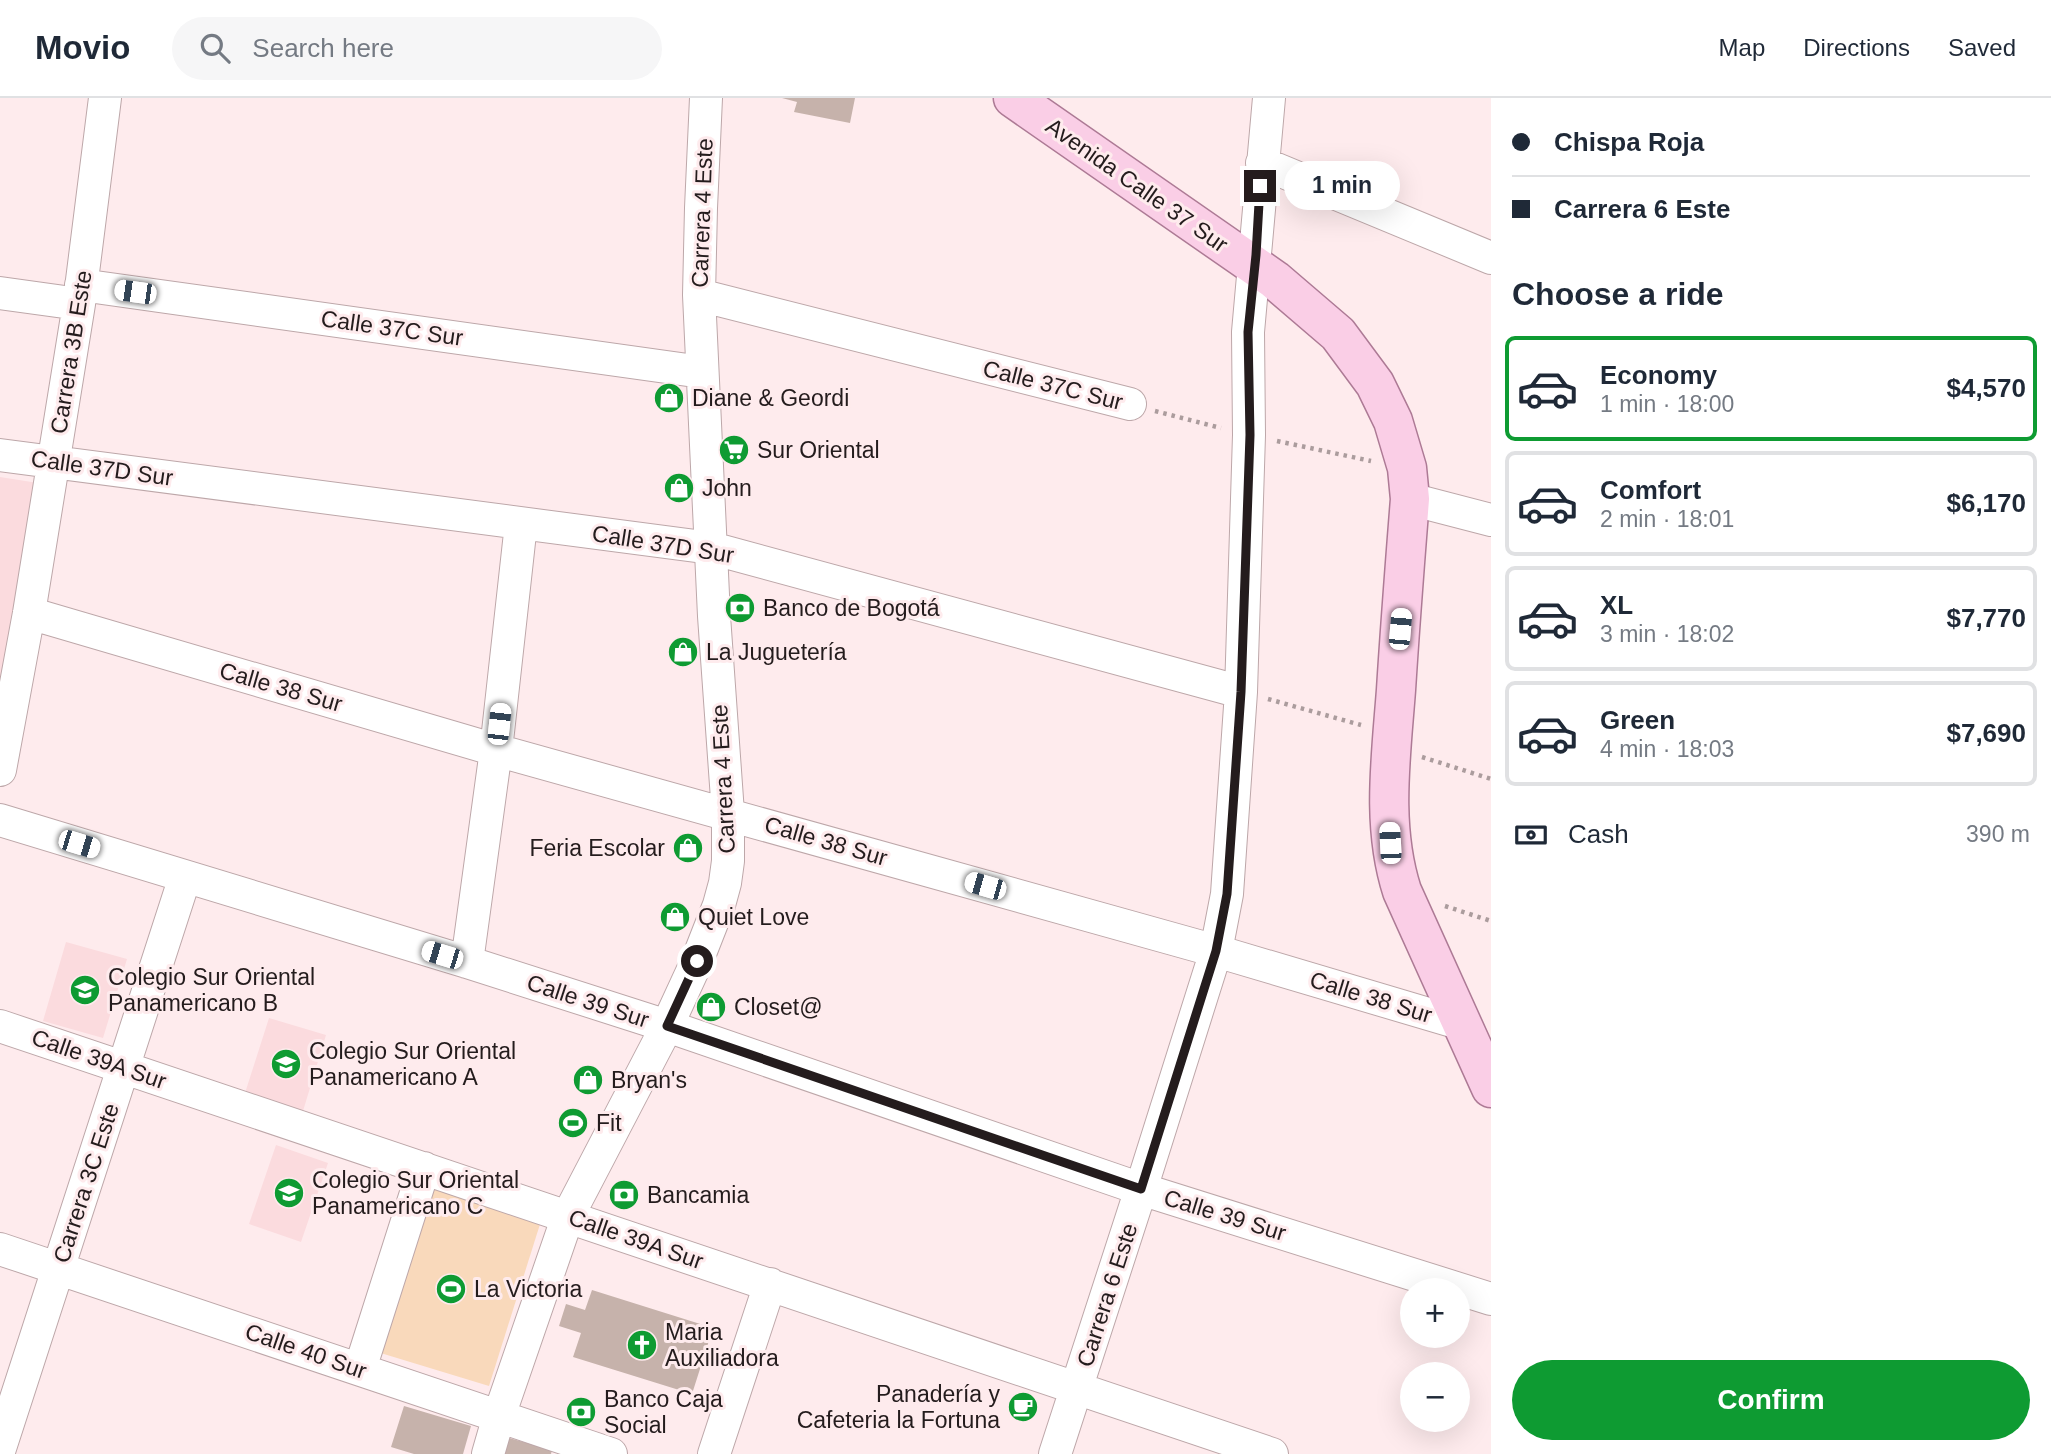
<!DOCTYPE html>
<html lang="en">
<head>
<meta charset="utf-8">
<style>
	:root { --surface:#fff; --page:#f6f6f7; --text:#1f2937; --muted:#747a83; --line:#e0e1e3; --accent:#0e9b32 }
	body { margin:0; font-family:Helvetica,sans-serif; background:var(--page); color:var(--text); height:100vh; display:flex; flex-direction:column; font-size:26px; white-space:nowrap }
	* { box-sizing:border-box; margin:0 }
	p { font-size:23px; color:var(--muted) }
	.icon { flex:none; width:38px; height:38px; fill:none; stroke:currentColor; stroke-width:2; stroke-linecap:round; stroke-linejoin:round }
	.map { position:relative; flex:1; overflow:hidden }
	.details { display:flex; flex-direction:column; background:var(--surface); width:560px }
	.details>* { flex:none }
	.hud { display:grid; align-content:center; height:154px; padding:0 21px; background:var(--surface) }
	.fabs { position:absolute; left:1400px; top:1180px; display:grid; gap:14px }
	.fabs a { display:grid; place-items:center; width:70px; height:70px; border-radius:50%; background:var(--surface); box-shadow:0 7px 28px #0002; font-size:35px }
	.end { position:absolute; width:32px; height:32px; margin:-16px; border:9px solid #241c1d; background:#fff; box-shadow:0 0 0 4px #fff }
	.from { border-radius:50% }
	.bubble { position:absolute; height:49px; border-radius:24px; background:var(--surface); box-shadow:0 7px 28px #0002; font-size:23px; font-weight:700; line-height:49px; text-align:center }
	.car { position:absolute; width:21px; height:42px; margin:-21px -10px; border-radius:9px; box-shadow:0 0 5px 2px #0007; background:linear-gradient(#fff 24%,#345 0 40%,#fff 0 76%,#345 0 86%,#fff 0) }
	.hud b { display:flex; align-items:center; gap:24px; height:66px; font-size:26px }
	.hud b+b { border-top:2px solid var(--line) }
	.hud i { width:18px; height:18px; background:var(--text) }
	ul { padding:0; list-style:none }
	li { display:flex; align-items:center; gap:21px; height:105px; margin:0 14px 10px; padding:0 7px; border:4px solid var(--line); border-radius:10px }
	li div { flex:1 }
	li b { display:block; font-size:26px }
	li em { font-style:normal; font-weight:700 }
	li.selected { border-color:var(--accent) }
	li>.icon { width:63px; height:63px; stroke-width:1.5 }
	h2 { padding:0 21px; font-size:32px; line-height:84px }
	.pay { display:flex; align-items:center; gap:18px; height:77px; padding:0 21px; font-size:26px }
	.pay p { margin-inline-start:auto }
	.cta { display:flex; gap:14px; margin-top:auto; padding:14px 21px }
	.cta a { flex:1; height:80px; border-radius:42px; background:var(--accent); color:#fff; font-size:28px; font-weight:700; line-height:80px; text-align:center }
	header { display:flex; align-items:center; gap:42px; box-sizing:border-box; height:98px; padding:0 35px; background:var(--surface); border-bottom:2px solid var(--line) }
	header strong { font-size:33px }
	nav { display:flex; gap:38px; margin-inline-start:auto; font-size:24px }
	.search { width:490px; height:63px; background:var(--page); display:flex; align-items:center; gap:18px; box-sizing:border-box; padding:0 24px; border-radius:38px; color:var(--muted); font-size:26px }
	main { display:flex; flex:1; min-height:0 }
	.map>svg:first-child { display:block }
</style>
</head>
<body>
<header>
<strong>Movio</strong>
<div class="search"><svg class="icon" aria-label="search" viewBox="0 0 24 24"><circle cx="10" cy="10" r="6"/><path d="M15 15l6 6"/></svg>Search here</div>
<nav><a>Map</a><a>Directions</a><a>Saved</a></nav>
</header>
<main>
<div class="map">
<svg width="1491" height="1356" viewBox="0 0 1491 1356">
	<rect width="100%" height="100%" fill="#feebed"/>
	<path fill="#fbdbde" d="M0,379L38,385L0,589Z
		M66,844L127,861L103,940L43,923Z
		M269,920L326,937L303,1013L245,995Z
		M276,1047L328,1065L301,1144L249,1126Z"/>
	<path fill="#f9d9bb" d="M426,1088L541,1123L489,1288L374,1253Z"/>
	<path fill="#c6b2ab" d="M782,0H855L850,25L794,14L797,4Z
		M592,1192L713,1230L692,1296L573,1259L581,1235L559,1228L566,1206L585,1212Z
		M404,1308L471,1328L463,1356H414L391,1349Z
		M509,1340L552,1352L551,1356H504Z"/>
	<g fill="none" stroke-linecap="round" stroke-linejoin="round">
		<g stroke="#bda7a9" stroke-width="34">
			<path id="minor" d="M1262,65L1491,160
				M81,187L702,274
				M0,195L79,206
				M699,197L1130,306
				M0,357L711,450L1241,594
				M1410,401L1491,422
				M29,515L496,652L1216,853L1462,926
				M0,672L29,515L79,206L105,0
				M0,722L467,864L667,928L1141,1091L1491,1201
				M467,864L496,652L521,426
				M0,928L1272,1356
				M0,1151L611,1356
				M360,1271L424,1070
				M0,1350L185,779
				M488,1356L499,1318L568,1118L667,928L697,863L719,807L725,785L728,763V715L714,518L699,197L701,110L706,0
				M714,1356L770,1186
				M1055,1356L1141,1091L1216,853L1227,796L1241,594L1249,337L1248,234L1269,0"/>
		</g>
		<g stroke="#ad7a95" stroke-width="41">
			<path id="major" d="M1013,0L1275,182L1338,236L1375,286L1393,323L1407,370L1410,401C1405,464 1400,528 1396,592C1391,659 1381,728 1402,793L1491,990"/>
		</g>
		<path stroke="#ab9c9d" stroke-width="4.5" stroke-dasharray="3.5 5" stroke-linecap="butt" d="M1155,313L1221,330
			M1277,343L1371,363
			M1268,601L1361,627
			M1422,659L1491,681
			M1445,808L1491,823"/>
		<use href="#minor" stroke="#fff" stroke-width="32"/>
		<use href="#major" stroke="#facee6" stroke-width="38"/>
	</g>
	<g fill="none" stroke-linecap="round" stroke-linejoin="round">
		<path stroke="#241c1d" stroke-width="9" d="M697,863L667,928L1141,1091L1216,853L1227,796L1241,594L1250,337L1248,234L1256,157L1260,88"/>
	</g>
	<defs>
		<g id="shop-disc" transform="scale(1.575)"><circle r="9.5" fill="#0e9b32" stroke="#feebed"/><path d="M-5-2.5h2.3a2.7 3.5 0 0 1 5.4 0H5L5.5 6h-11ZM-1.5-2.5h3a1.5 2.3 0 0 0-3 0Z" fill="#fff"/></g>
		<g id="supermarket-disc" transform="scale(1.575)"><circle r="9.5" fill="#0e9b32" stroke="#feebed"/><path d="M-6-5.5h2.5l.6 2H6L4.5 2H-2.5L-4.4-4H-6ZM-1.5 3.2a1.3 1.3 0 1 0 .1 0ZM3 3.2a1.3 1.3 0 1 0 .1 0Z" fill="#fff"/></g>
		<g id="bank-disc" transform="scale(1.575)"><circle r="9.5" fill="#0e9b32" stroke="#feebed"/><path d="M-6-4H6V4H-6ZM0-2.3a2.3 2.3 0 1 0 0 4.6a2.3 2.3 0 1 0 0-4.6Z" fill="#fff"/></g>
		<g id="university-disc" transform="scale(1.575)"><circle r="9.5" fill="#0e9b32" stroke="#feebed"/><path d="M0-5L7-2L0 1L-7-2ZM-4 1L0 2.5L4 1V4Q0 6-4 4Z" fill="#fff"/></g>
		<g id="stadium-disc" transform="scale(1.575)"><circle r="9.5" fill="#0e9b32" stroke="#feebed"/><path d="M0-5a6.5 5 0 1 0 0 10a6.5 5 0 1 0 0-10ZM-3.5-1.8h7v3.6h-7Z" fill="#fff"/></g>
		<g id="church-disc" transform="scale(1.575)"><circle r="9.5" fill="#0e9b32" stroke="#feebed"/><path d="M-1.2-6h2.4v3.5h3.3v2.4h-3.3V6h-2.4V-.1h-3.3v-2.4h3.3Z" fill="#fff"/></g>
		<g id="cafe-disc" transform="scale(1.575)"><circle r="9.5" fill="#0e9b32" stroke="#feebed"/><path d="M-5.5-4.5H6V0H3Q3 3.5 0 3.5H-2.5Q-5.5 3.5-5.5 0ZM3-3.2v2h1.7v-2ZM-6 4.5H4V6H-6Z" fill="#fff"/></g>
	</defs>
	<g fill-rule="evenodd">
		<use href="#shop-disc" x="669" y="300"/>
		<use href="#supermarket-disc" x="734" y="352"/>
		<use href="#shop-disc" x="679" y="390"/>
		<use href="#bank-disc" x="740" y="510"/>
		<use href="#shop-disc" x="683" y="554"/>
		<use href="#shop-disc" x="688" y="750"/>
		<use href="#shop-disc" x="675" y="819"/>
		<use href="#university-disc" x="85" y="892"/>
		<use href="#shop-disc" x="711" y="909"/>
		<use href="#university-disc" x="286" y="966"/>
		<use href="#shop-disc" x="588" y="982"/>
		<use href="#stadium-disc" x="573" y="1025"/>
		<use href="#university-disc" x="289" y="1095"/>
		<use href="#bank-disc" x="624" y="1097"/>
		<use href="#stadium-disc" x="451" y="1191"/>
		<use href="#church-disc" x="642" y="1247"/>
		<use href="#cafe-disc" x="1023" y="1309"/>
		<use href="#bank-disc" x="581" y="1314"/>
	</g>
	<g text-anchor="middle" stroke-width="6" stroke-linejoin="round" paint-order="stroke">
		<g font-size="23" fill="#241c1d" stroke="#feebed">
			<text transform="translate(1137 87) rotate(35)" y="8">Avenida Calle 37 Sur</text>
			<text transform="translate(702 115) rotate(-88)" y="8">Carrera 4 Este</text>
			<text transform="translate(392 230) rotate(8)" y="8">Calle 37C Sur</text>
			<text transform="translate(71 254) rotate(-81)" y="8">Carrera 3B Este</text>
			<text transform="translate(1053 287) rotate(14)" y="8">Calle 37C Sur</text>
			<text transform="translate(102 370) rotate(8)" y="8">Calle 37D Sur</text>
			<text transform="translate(663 446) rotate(9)" y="8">Calle 37D Sur</text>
			<text transform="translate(281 589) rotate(16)" y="8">Calle 38 Sur</text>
			<text transform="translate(723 681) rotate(-93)" y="8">Carrera 4 Este</text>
			<text transform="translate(826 743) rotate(16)" y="8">Calle 38 Sur</text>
			<text transform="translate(1371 899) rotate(17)" y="8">Calle 38 Sur</text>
			<text transform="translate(588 903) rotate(18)" y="8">Calle 39 Sur</text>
			<text transform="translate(99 961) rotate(19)" y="8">Calle 39A Sur</text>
			<text transform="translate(86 1085) rotate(-72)" y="8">Carrera 3C Este</text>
			<text transform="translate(1225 1117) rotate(17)" y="8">Calle 39 Sur</text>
			<text transform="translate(636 1141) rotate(19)" y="8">Calle 39A Sur</text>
			<text transform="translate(1107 1197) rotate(-72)" y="8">Carrera 6 Este</text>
			<text transform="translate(306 1253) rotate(19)" y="8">Calle 40 Sur</text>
		</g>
		<g font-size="23" fill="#241c1d" stroke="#feebed" text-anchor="start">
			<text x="692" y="308">Diane &amp; Geordi</text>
			<text x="757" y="360">Sur Oriental</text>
			<text x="702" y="398">John</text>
			<text x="763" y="518">Banco de Bogotá</text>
			<text x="706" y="562">La Juguetería</text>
			<text x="665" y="758" text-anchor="end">Feria Escolar</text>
			<text x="698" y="827">Quiet Love</text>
			<text x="108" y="887">Colegio Sur Oriental<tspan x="108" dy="26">Panamericano B</tspan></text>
			<text x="734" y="917">Closet@</text>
			<text x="309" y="961">Colegio Sur Oriental<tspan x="309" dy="26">Panamericano A</tspan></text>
			<text x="611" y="990">Bryan's</text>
			<text x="596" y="1033">Fit</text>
			<text x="312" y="1090">Colegio Sur Oriental<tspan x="312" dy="26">Panamericano C</tspan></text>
			<text x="647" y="1105">Bancamia</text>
			<text x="474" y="1199">La Victoria</text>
			<text x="665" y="1242">Maria<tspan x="665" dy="26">Auxiliadora</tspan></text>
			<text x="1000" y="1304" text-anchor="end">Panadería y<tspan x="1000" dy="26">Cafeteria la Fortuna</tspan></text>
			<text x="604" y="1309">Banco Caja<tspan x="604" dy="26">Social</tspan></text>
		</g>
	</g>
</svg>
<div class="fabs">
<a>+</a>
<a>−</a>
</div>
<i class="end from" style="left:697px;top:863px"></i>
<i class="end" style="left:1260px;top:88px"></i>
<div class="bubble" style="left:1284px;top:63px;width:116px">1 min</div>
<i class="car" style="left:135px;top:194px;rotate:278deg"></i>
<i class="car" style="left:1400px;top:531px;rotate:5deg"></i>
<i class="car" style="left:499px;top:626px;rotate:6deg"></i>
<i class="car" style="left:1390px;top:745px;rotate:357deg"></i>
<i class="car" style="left:79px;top:746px;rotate:107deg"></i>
<i class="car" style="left:985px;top:788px;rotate:286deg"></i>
<i class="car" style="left:442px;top:857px;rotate:287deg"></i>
</div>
<section class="details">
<div class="hud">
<b><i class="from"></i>Chispa Roja</b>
<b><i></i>Carrera 6 Este</b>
</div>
<h2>Choose a ride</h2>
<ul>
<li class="selected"><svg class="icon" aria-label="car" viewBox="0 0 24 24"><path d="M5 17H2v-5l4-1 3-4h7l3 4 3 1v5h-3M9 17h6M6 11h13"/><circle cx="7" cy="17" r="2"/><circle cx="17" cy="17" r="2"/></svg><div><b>Economy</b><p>1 min · 18:00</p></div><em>$4,570</em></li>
<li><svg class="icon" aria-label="car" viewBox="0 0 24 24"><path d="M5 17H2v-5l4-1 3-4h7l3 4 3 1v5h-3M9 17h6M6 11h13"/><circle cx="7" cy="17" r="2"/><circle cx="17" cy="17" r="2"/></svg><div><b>Comfort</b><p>2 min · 18:01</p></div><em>$6,170</em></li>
<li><svg class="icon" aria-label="car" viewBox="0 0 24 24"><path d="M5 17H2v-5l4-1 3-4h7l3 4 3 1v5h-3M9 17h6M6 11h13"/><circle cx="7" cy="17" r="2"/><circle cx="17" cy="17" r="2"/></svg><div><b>XL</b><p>3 min · 18:02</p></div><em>$7,770</em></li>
<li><svg class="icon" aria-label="car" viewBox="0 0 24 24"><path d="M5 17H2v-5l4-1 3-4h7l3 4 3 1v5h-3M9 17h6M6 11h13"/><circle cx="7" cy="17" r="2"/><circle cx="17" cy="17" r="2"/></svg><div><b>Green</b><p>4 min · 18:03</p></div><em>$7,690</em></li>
</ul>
<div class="pay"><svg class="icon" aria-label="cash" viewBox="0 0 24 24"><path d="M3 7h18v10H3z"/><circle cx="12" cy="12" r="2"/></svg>Cash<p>390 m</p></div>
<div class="cta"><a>Confirm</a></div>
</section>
</main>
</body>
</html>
